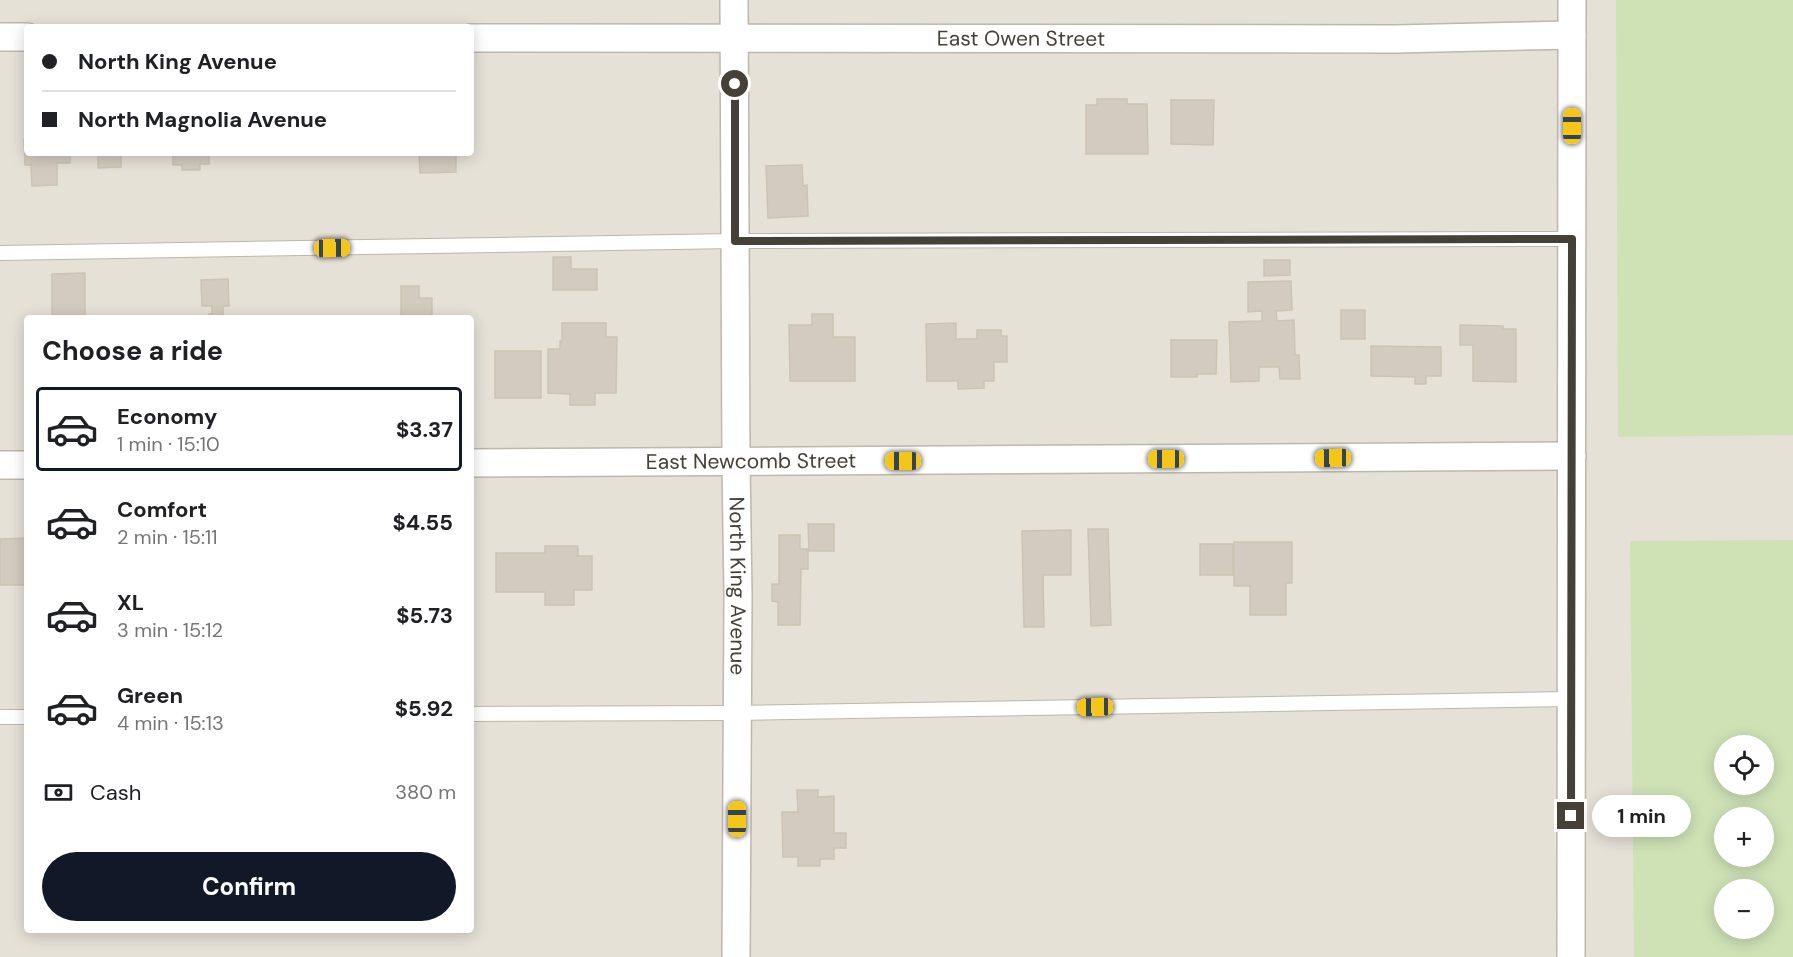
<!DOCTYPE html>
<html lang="en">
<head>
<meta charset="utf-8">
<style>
	:root { --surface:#fff; --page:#f2f2f2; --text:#202124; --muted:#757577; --line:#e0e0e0; --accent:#111827 }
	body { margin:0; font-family:"DM Sans",sans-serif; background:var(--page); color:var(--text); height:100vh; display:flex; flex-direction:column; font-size:22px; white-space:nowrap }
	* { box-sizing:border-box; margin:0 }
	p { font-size:20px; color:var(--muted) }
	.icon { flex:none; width:33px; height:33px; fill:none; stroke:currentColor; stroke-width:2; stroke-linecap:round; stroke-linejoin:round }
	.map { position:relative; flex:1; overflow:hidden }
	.details { position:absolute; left:24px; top:315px; width:450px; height:618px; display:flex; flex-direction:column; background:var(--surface); border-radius:6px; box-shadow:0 3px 15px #0003 }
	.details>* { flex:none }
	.banner { position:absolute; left:24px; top:24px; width:450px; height:132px; border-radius:6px; box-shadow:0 3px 15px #0003; display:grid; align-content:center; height:132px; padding:0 18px; background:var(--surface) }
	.buttons { position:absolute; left:1714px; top:735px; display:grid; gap:12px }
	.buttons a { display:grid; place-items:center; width:60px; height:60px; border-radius:50%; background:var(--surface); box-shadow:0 3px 15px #0003; font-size:30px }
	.end { position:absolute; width:27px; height:27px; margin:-14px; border:8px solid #454038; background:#fff; box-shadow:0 0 0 3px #fff }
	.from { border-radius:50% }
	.bubble { position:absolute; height:42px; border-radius:21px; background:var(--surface); box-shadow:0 3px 15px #0003; font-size:20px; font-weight:700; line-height:42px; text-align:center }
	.car { position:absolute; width:18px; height:36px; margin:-18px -9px; border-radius:8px; box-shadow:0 0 4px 2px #0007; background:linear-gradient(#f5c518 24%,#345 0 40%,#f5c518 0 76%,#345 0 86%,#f5c518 0) }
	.banner b { display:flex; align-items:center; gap:21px; height:57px; font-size:22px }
	.banner b+b { border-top:2px solid var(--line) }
	.banner i { width:15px; height:15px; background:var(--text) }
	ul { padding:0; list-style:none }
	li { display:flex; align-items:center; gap:18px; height:84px; margin:0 12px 9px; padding:0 6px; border:3px solid transparent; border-radius:6px }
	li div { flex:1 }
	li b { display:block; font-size:22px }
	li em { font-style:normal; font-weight:700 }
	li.active { border-color:var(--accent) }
	li>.icon { width:54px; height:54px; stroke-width:1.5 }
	h2 { padding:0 18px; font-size:27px; line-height:72px }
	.pay { display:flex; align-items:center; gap:15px; height:66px; padding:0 18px; font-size:22px }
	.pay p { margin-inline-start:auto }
	.cta { display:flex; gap:12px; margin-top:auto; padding:12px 18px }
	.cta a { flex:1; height:69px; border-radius:36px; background:var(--accent); color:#fff; font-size:24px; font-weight:700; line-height:69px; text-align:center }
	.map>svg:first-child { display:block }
</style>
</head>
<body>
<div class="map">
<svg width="1793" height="957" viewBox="0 0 1793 957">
	<rect width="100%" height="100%" fill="#f2efe9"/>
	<path fill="#e6e1d7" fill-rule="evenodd" d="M0,0H1793V957H0ZM27,27H471V153H27ZM27,318H471V930H27ZM1725,746H1764V784H1725ZM1725,818H1764V856H1725ZM1725,890H1764V928H1725Z"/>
	<path fill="#cee2b6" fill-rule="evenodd" d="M1616,0H1793V435L1618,437Z
		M1793,540V957H1634L1630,541ZM1725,746H1764V784H1725ZM1725,818H1764V856H1725ZM1725,890H1764V928H1725Z"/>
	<path fill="#d3cbbf" stroke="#cdc3b3" stroke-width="1.5" d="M1097,99H1127V104H1147L1148,154H1086V105H1097Z
		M1171,100H1214L1213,145L1171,144Z
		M24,140H27V153H70V163H57V185L32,186L31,165H25Z
		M98,153H149V155H121V167L98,168Z
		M173,153H209V164H200V170H182V165H173Z
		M419,153H456V172L420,173Z
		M802,165L803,186L807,185L808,216L768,218L766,166Z
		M553,257H571V269H597V290H553Z
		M1264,260H1290V275L1264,276Z
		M85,273V318H52V274Z
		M228,279L229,306H223V318H209V314H212V306H202L201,280Z
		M1291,281L1292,310L1276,311L1277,321L1294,320L1295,355H1299L1300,379H1280L1279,367H1259V381L1231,382L1229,322L1262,321V311L1248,312V282Z
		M401,286H419V298H432V316L401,318Z
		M1341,310H1365V339H1341Z
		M812,314H833V337H855V381H790L789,325H812Z
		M562,323H606V337H617L616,393H595V405H570V394L548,393V349H560V341H562Z
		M956,323V339H977V330H1001V336H1007V362H994V381H984V388L958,389V381H927L926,324Z
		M1460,325L1503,326V329H1516V382L1473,381V345H1460Z
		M1171,340H1217L1216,374H1197V377H1171Z
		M1371,346L1441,347V376H1426V384H1415V377L1371,376Z
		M495,351H541V398H495Z
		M808,524H834V551H809Z
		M1088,529H1108L1111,625L1091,626Z
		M1071,530V575H1043L1044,627H1024L1022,531Z
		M779,535H800V549H808V569H801L800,625H778V602L772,601V584H779Z
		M27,538V585H0V539Z
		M1234,542H1292V583H1286V615H1250V586H1234Z
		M1200,544H1233V575H1200Z
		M545,546H578V556H592V590H574V605H545V592H496V553H545Z
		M797,790H818V797L834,796V833H846V848H834V859H820V866H798V857H783L782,812H798Z"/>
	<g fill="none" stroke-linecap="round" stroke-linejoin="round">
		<g stroke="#bdb7ac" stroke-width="16">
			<path id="lane" d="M0,253L735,241L1572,239
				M471,714L738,713L1571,699
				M0,717H27"/>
		</g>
		<g stroke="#bdb7ac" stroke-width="30">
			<g id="street">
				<path id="s1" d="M734,0L736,462L738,596L736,957"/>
				<path d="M0,37H27"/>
				<path id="s2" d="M471,38L1395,39L1572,35"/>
				<path id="s3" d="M471,463L1572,456"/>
				<path d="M0,465H27"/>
				<path d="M1571,957L1572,0"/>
			</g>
		</g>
		<use href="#lane" stroke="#fff" stroke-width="14"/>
		<use href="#street" stroke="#fff" stroke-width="27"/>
	</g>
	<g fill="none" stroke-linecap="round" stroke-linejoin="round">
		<path stroke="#454038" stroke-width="8" d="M735,84V241L1572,239L1571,816"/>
	</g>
	<g text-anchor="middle" stroke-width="6" stroke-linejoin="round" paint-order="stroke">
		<g font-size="21" fill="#454038" stroke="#fff">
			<text dy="7" stroke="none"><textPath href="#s2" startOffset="550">East Owen Street</textPath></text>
			<text dy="7" stroke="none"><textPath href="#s3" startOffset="280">East Newcomb Street</textPath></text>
			<text dy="7" stroke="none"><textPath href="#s1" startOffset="586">North King Avenue</textPath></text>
		</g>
	</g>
</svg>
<div class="buttons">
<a><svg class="icon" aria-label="locate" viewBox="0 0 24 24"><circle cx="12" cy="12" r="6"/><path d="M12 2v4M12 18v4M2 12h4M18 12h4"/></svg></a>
<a>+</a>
<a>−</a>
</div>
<i class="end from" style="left:735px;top:84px"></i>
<i class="end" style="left:1571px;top:816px"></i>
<div class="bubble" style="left:1592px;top:795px;width:99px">1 min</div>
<i class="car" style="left:1572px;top:126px;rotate:0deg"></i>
<i class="car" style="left:332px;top:248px;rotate:89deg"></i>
<i class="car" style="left:1333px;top:458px;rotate:269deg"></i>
<i class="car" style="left:1166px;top:459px;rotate:270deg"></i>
<i class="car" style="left:903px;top:461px;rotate:270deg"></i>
<i class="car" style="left:1095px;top:707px;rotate:269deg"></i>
<i class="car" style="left:737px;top:819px;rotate:0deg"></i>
<div class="banner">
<b><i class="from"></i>North King Avenue</b>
<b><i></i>North Magnolia Avenue</b>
</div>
<section class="details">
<h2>Choose a ride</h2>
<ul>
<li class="active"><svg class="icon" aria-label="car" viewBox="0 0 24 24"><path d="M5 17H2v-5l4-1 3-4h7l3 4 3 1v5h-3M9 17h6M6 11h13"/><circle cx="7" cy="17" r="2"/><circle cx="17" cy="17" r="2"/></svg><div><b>Economy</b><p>1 min · 15:10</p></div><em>$3.37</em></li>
<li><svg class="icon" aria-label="car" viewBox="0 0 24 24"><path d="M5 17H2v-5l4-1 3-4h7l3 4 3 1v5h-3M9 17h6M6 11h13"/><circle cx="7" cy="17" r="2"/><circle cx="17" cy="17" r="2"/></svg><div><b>Comfort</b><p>2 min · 15:11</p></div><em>$4.55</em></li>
<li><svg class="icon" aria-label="car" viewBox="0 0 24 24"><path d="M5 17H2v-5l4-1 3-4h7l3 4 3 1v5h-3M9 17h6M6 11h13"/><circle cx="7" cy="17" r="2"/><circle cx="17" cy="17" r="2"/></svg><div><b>XL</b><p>3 min · 15:12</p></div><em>$5.73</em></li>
<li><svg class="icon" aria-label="car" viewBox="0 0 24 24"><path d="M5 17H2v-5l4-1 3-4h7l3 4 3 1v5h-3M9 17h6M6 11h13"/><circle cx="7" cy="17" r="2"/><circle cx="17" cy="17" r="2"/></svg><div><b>Green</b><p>4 min · 15:13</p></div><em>$5.92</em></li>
</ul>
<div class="pay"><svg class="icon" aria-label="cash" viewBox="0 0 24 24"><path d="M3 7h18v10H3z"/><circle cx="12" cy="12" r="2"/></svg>Cash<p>380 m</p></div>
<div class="cta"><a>Confirm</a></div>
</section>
</div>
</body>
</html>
